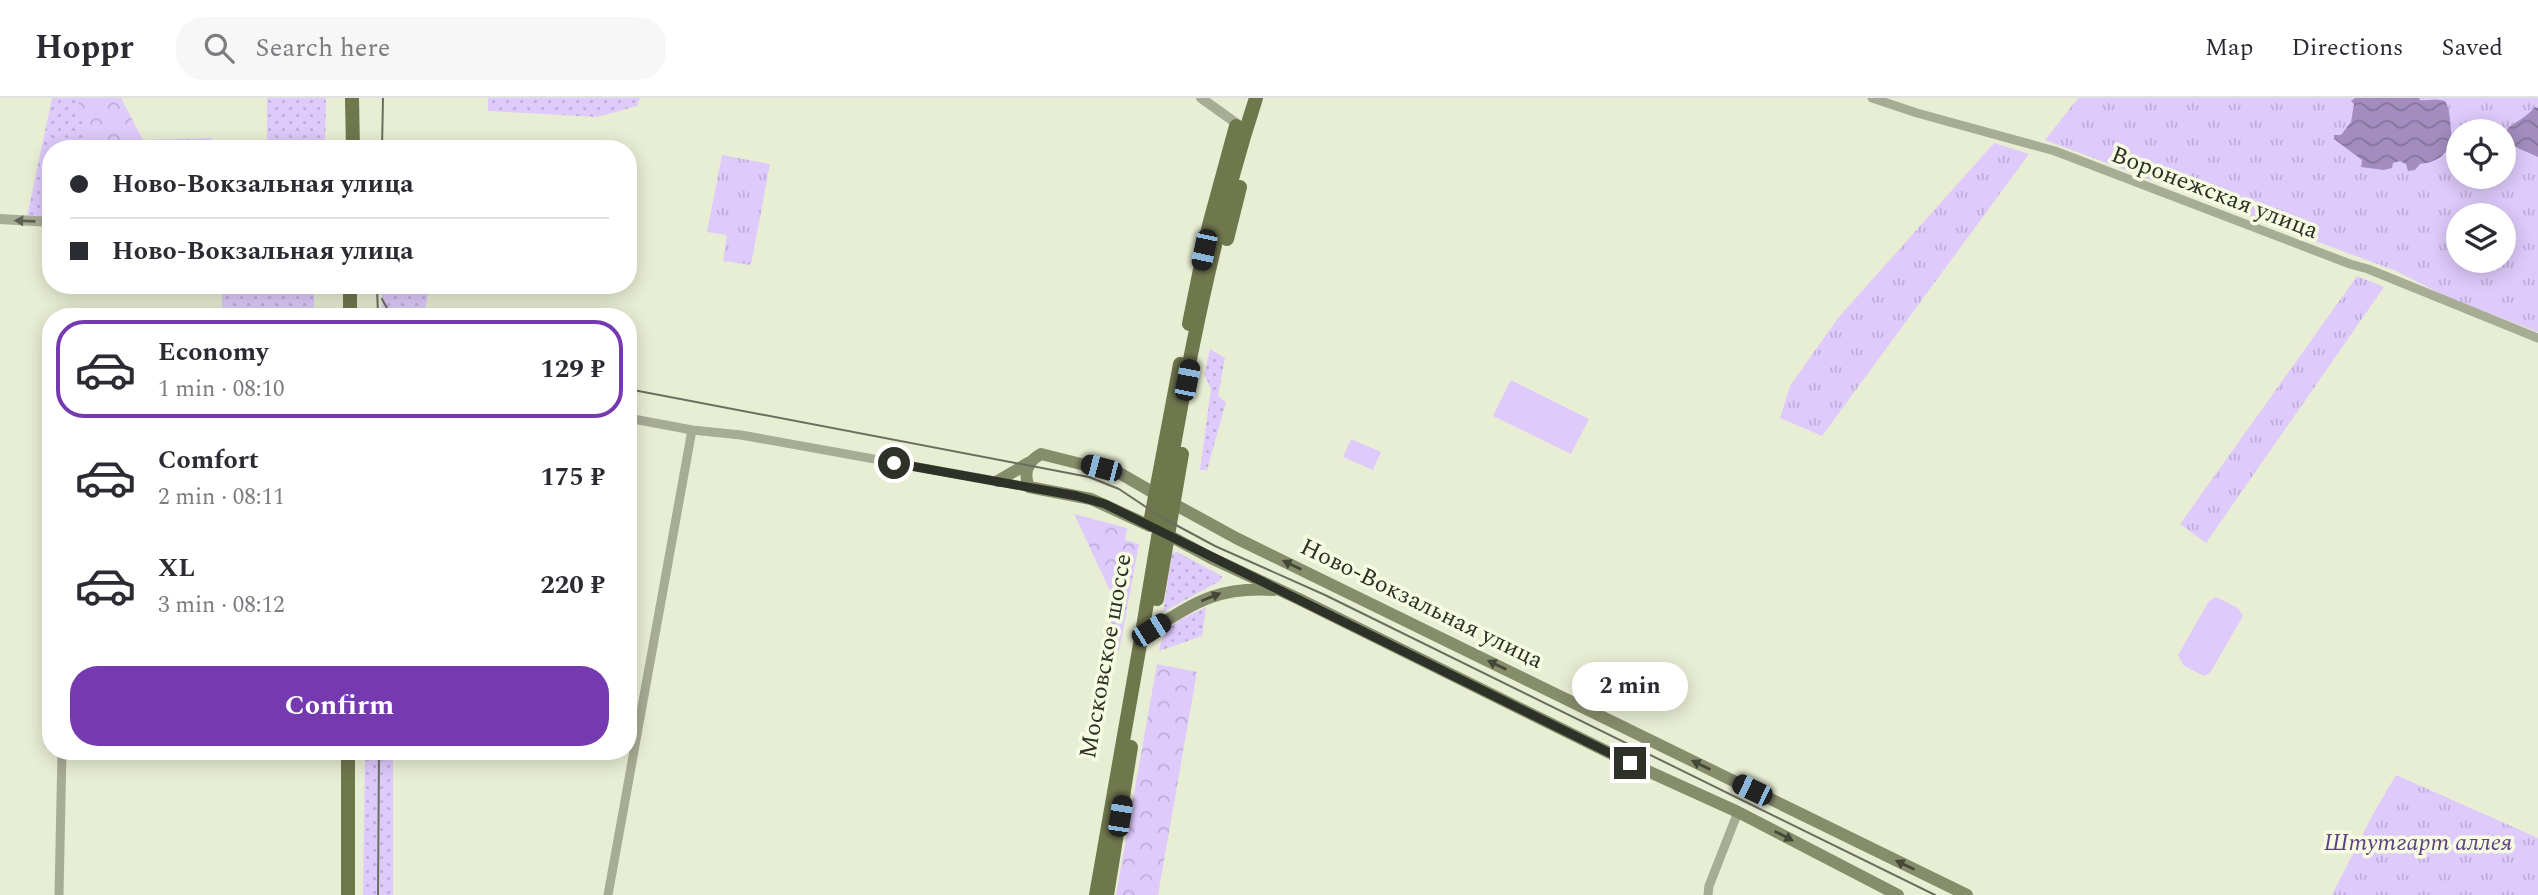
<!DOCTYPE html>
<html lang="en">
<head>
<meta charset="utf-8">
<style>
	:root { --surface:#fff; --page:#f7f7f7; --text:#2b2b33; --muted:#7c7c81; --line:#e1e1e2; --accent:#763ab0 }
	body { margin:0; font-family:Spectral,serif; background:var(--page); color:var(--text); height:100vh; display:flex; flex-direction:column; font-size:26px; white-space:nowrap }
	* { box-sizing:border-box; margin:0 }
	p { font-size:23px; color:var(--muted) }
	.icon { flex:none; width:38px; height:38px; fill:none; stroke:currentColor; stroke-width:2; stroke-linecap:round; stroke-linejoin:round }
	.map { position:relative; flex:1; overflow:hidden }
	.drawer { position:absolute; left:42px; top:210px; width:595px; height:452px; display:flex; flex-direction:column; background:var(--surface); border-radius:28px; box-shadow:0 4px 18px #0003 }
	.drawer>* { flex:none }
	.hud { position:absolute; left:42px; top:42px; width:595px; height:154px; border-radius:28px; box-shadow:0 4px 18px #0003; display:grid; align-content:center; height:154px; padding:0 28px; background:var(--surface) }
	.controls { position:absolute; left:2446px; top:21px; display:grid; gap:14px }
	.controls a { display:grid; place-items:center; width:70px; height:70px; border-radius:50%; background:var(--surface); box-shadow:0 4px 18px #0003; font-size:35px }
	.end { position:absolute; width:32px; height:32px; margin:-16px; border:9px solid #2e3127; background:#fff; box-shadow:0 0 0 4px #fff }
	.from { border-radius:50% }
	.bubble { position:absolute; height:49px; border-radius:24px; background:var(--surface); box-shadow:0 4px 18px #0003; font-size:23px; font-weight:700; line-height:49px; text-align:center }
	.car { position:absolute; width:21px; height:42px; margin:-21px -10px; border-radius:9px; box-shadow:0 0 5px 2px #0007; background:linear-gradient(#222 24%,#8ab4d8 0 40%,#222 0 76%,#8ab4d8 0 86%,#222 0) }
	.hud b { display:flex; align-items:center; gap:24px; height:66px; font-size:26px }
	.hud b+b { border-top:2px solid var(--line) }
	.hud i { width:18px; height:18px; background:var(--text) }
	ul { padding:12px 0 0; list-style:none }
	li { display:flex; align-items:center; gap:21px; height:98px; margin:0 14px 10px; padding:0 14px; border:4px solid transparent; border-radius:28px }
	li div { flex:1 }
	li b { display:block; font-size:26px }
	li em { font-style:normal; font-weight:700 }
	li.selected { border-color:var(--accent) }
	li>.icon { width:63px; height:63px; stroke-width:1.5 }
	.button { display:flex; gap:14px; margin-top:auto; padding:14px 28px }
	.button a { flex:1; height:80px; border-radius:28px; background:var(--accent); color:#fff; font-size:28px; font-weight:700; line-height:80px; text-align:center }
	header { display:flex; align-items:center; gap:42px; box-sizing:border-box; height:98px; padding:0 35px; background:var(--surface); border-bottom:2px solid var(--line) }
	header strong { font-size:33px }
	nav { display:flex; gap:38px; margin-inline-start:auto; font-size:24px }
	.search { width:490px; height:63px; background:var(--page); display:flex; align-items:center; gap:18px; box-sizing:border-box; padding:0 24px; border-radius:28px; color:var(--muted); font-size:26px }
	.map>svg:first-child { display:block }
</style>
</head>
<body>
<header>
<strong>Hoppr</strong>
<div class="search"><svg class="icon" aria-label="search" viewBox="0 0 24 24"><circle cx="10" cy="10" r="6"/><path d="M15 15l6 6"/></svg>Search here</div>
<nav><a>Map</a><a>Directions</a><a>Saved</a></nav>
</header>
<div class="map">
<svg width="2538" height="797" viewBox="0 0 2538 797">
	<defs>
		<pattern id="grass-dots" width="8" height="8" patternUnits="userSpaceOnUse" patternTransform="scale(1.75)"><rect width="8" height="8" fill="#decafb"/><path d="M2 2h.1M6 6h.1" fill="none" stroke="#bfaed7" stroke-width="1.8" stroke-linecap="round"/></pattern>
		<pattern id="forest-crowns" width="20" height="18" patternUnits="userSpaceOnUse" patternTransform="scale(1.75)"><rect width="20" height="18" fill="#decafb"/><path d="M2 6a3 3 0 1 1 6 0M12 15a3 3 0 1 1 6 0" fill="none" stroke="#bfaed7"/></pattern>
		<pattern id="park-tufts" width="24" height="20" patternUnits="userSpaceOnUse" patternTransform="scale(1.75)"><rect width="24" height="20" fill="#decafb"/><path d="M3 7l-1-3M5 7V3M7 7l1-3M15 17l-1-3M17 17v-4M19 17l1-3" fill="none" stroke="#bfaed7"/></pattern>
		<pattern id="water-waves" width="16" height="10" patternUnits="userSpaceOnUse" patternTransform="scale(1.75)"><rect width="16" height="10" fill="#a28dbe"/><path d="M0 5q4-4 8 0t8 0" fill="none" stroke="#84749a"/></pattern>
	</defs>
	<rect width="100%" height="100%" fill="#e8eed4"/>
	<path fill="url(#grass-dots)" d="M52,0H77L90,51H51V124L27,119Z
		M267,0H326L325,51H267Z
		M488,0H640L637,8L597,19L488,13Z
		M222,187H292L314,193V219H222Z
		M382,187H423L428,195L424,219H382Z
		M1210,251L1225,260L1218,298L1226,304L1207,372H1200L1211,290L1204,277Z
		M1177,454L1222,478L1220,483L1163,514L1172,455Z
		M1206,509L1202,538L1159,553C1164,525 1183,521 1206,509Z
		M365,653H393V797H363Z"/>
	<path fill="url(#forest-crowns)" d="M77,0H121L143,42L212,40L211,51H89Z
		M1074,416L1127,430L1125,442L1139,446L1119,553L1107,549L1121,466L1113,499Z
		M1157,566L1197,574L1158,797H1116Z"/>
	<path fill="url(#park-tufts)" fill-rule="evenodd" d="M2078,0H2538V234L2447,199L2396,173L2045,42ZM2459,33H2504V79H2459ZM2459,117H2504V163H2459Z
		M1994,45L2029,56L1822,338L1780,320L1790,288L1838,220Z
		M722,57L770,66L751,167L723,163L727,137L707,134Z
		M2357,178L2384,189L2206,445L2180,426Z
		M2396,677L2538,740V797H2332L2372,718Z"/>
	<path fill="#decafb" d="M1511,282L1589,321L1571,356L1493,318Z
		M1351,341L1381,354L1373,372L1343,359Z
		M2216,499L2238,510L2243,518L2210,575L2204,578L2183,567L2178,557L2209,503Z"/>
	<path fill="url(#water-waves)" d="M2355,0H2420L2419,2C2429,3 2435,0 2445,3C2452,14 2449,30 2453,43C2445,58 2437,64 2420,66L2415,72L2408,73L2406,66L2400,63L2393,65L2392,70L2384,72L2361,69L2362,62L2334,41V37H2341L2351,24L2354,6L2351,3Z
		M2535,9L2538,10V59L2511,47L2506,32C2516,23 2527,19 2535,9Z"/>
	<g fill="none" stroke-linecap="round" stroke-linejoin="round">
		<path stroke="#a7ac95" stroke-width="9" d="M1872,0L1917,15L2055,53L2350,166L2368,171L2538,240
			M628,320L692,332L741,337L1029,389
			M59,797L62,653
			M608,797L692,332
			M1708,797L1709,788L1738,714"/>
		<path stroke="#a7ac95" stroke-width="10" d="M1201,0L1243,30
			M0,121L51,124"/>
		<path stroke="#868d6b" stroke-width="12" d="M998,383L1030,364
			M1174,406L1236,440L1967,797
			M1150,428L1091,401L1029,389C1023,375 1028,363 1041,356L1121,376L1154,395
			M1168,437L1211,460L1299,501L1630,665L1738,714L1898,797
			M1151,532C1196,504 1219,488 1274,492"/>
		<path stroke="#6f774d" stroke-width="14" d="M352,0L353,51
			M1227,141L1240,89
			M350,187V219
			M1189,226L1209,127L1236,28
			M1150,425L1180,266
			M1157,501L1182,356
			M348,653V797
			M1096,797C1111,710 1127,623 1142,535C1172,356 1200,173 1256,0
			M1107,797L1131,649"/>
		<path stroke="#6a6e5f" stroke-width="2" d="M382,51L383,0
			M377,187L378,219
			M382,201L392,219
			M628,291L1089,379L1119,391L1161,419L1215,448L1325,497L1935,797
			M378,797L379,653"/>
	</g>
	<defs><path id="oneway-solid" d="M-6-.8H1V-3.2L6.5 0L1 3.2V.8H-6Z" transform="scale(1.75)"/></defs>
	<use fill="#5e6253" href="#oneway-solid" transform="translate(25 123) rotate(-178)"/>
	<g fill="#444838">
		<use href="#oneway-solid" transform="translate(1292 467) rotate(-154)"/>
		<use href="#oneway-solid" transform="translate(1211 499) rotate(-22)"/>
		<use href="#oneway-solid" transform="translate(1497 567) rotate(-154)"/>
		<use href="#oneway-solid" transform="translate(1701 667) rotate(-154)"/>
		<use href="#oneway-solid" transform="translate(1784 738) rotate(27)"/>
		<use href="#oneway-solid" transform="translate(1905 767) rotate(-154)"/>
	</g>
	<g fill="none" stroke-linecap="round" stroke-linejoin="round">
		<path stroke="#2e3127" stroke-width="9" d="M894,365L1077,398L1105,406L1630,665"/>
	</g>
	<g text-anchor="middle" stroke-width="7" stroke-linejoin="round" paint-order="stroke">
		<g font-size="24" fill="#2e3127" stroke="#f6fce1">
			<text transform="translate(2215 94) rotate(21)" y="8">Воронежская улица</text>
			<text transform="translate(1422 505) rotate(26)" y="8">Ново-Вокзальная улица</text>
			<text transform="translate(1105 558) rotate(-80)" y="8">Московское шоссе</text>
		</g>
		<g font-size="24" font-style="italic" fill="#5f4280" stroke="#f6fce1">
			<text x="2418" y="752">Штутгарт аллея</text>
		</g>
	</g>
</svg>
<div class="controls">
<a><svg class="icon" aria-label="locate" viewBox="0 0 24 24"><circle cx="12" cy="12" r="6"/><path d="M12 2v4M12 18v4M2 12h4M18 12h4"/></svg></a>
<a><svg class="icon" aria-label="layers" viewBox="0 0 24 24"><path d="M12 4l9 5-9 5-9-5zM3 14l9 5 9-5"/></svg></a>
</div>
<i class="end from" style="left:894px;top:365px"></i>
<i class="end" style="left:1630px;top:665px"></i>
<div class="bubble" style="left:1572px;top:564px;width:116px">2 min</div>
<i class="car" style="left:1204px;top:152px;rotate:192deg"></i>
<i class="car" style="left:1187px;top:282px;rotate:11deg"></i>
<i class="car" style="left:1101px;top:370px;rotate:285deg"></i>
<i class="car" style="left:1151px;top:532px;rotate:58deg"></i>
<i class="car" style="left:1752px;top:692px;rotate:296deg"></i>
<i class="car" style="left:1120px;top:718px;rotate:9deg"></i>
<div class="hud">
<b><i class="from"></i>Ново-Вокзальная улица</b>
<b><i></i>Ново-Вокзальная улица</b>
</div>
<section class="drawer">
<ul>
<li class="selected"><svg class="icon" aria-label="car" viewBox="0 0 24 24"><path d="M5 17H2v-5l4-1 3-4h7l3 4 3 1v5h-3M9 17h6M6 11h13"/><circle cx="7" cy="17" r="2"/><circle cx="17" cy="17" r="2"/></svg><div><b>Economy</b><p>1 min · 08:10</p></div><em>129 ₽</em></li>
<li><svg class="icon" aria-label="car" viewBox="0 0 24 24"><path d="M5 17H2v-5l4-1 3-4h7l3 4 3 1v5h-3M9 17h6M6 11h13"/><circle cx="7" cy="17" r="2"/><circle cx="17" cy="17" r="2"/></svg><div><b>Comfort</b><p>2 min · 08:11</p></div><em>175 ₽</em></li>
<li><svg class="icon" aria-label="car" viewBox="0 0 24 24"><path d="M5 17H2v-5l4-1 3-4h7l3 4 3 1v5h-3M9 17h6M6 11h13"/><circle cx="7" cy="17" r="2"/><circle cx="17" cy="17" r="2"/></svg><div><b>XL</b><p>3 min · 08:12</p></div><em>220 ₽</em></li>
</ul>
<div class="button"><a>Confirm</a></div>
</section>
</div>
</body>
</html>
